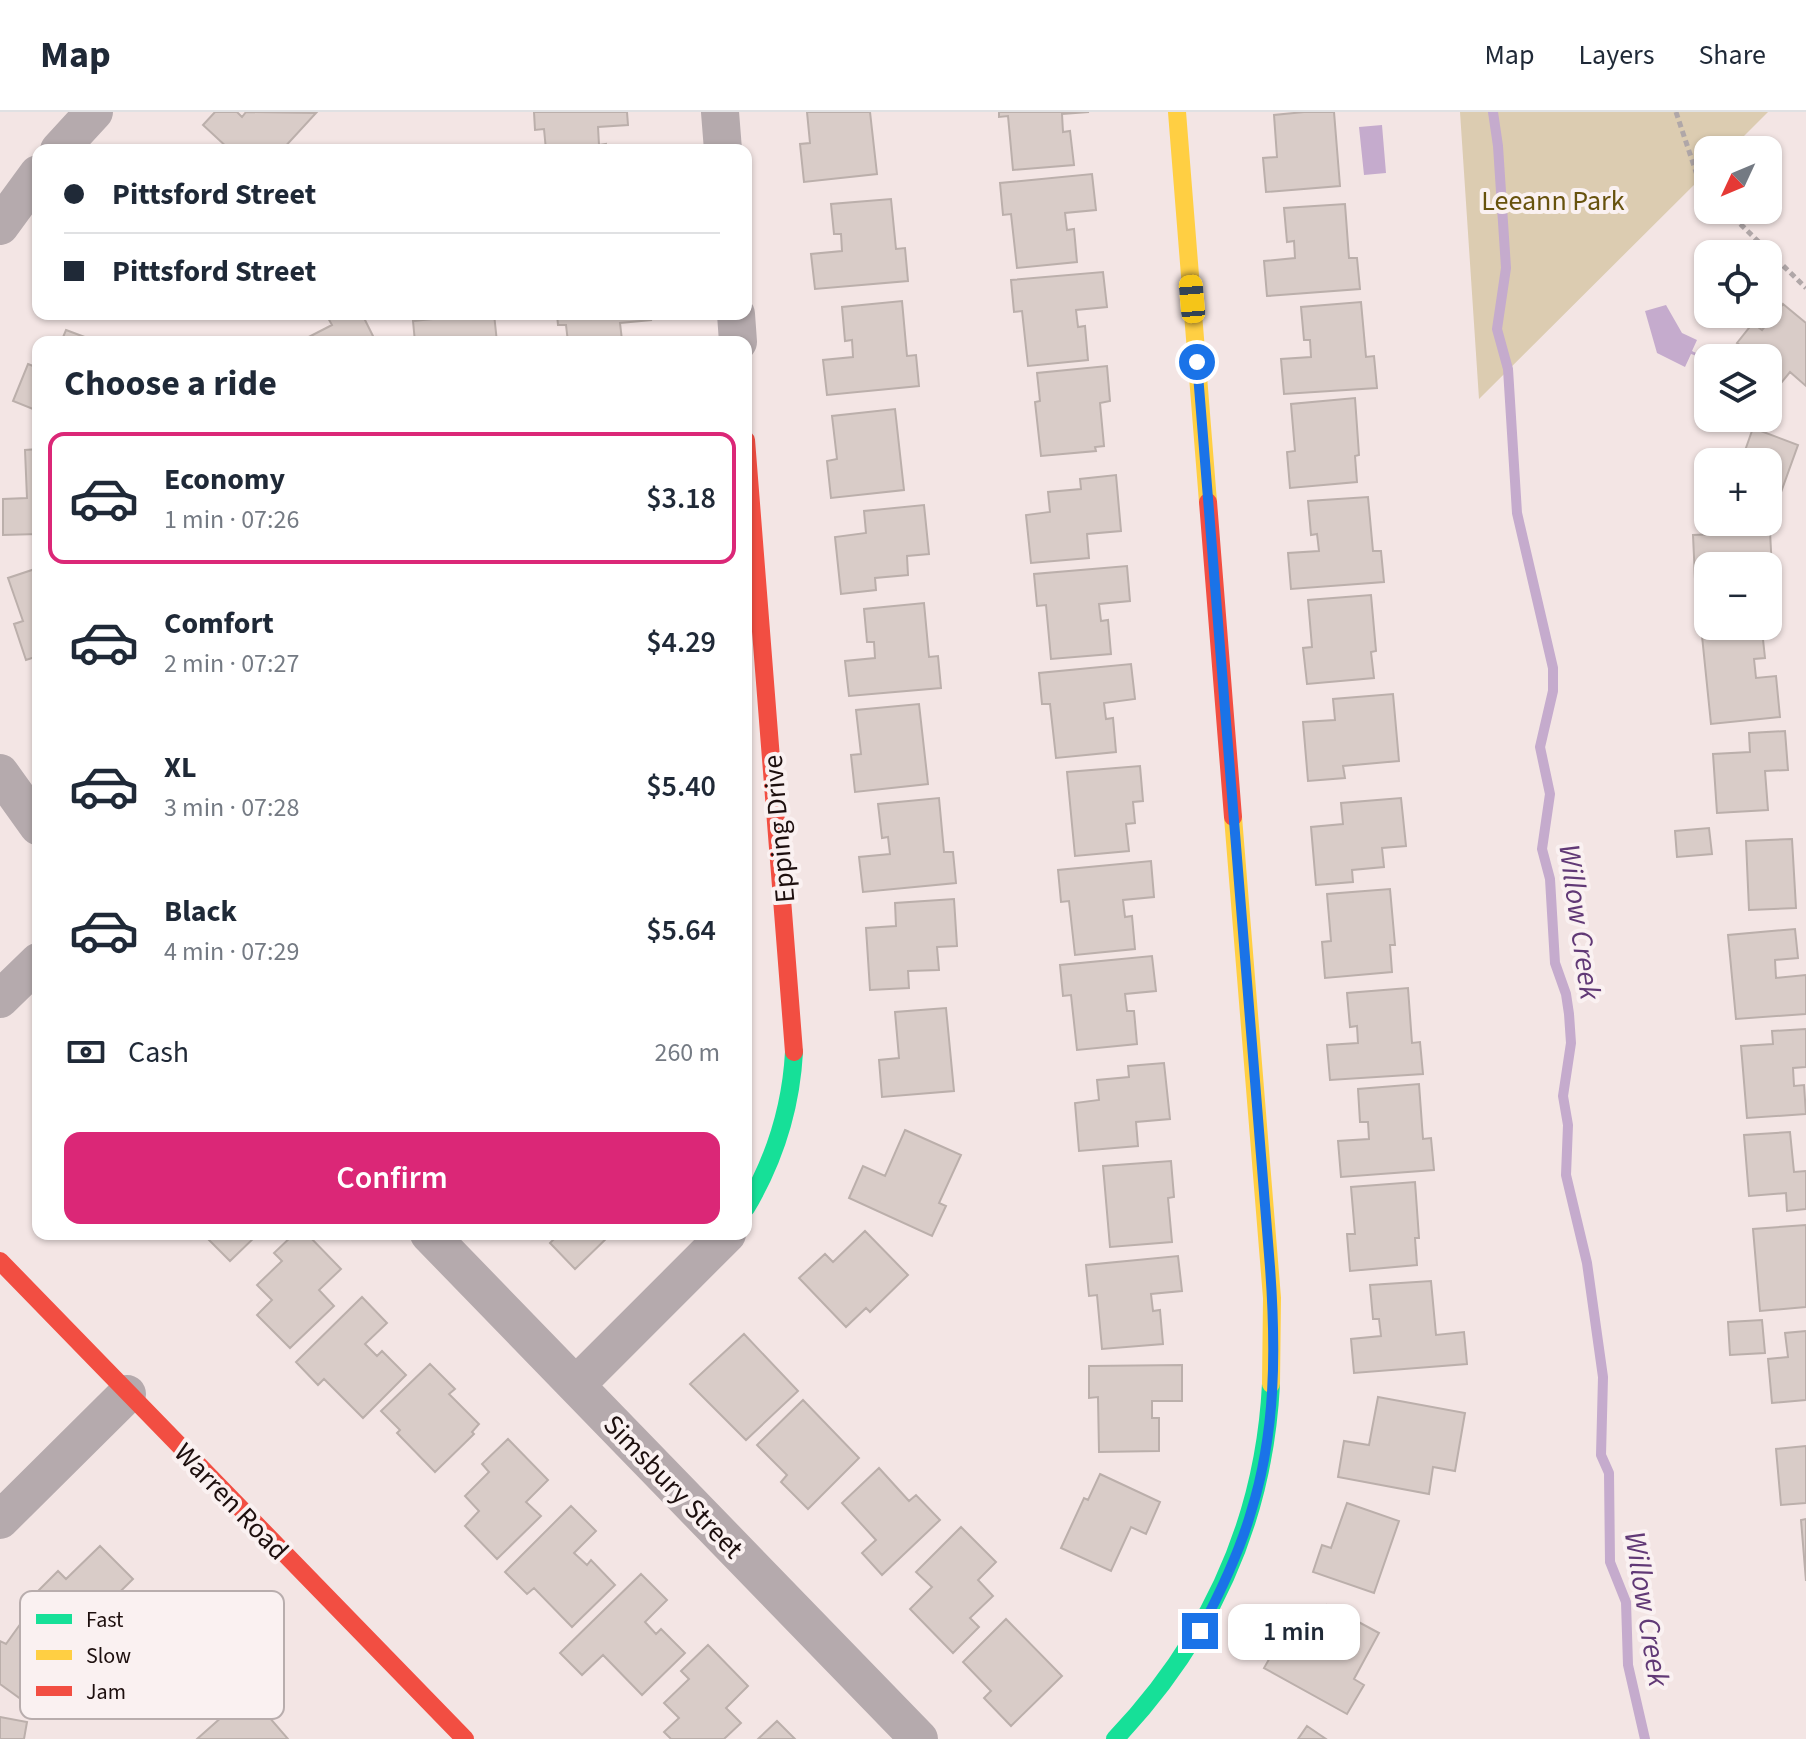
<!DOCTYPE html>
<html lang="en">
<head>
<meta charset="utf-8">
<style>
	:root { --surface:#fff; --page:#f6f6f7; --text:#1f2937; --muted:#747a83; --line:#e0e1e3; --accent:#db2777 }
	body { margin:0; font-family:"Source Sans 3",sans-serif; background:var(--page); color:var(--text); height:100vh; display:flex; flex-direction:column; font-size:30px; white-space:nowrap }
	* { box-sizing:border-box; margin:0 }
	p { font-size:26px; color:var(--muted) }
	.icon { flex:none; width:44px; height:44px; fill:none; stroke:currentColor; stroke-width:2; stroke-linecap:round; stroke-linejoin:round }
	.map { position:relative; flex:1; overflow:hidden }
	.side { position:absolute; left:32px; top:224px; width:720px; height:904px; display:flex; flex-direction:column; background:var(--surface); border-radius:16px; box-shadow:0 2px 6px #0004 }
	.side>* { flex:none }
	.banner { position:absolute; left:32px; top:32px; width:720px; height:176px; border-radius:16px; box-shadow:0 2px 6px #0004; display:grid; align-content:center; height:176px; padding:0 32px; background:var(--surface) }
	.needle { width:52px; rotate:226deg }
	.controls { position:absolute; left:1694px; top:24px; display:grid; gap:16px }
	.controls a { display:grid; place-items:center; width:88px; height:88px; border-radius:16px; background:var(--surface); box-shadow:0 2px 6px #0004; font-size:40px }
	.end { position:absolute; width:36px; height:36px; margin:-18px; border:10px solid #1a73e8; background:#fff; box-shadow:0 0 0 4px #fff }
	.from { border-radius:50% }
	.bubble { position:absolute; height:56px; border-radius:16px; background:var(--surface); box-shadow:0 2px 6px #0004; font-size:26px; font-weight:600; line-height:56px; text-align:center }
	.car { position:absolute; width:24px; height:48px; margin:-24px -12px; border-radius:10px; box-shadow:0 0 6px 2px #0007; background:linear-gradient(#f5c518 24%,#345 0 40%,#f5c518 0 76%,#345 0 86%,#f5c518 0) }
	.banner b { display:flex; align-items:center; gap:28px; height:76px; font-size:30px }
	.banner b+b { border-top:2px solid var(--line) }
	.banner i { width:20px; height:20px; background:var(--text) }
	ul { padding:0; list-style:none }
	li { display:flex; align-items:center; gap:24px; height:132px; margin:0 16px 12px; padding:0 16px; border:4px solid transparent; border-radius:16px }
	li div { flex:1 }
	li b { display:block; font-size:30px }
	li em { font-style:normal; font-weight:600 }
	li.on { border-color:var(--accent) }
	li>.icon { width:72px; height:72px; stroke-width:1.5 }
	h2 { padding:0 32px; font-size:36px; line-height:96px }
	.pay { display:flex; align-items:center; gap:20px; height:88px; padding:0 32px; font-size:30px }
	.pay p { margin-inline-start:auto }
	.primary-button { display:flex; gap:16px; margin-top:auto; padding:16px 32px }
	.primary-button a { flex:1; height:92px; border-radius:16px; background:var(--accent); color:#fff; font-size:32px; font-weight:600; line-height:92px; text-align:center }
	header { display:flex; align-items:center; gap:48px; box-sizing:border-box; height:112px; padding:0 40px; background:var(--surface); border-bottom:2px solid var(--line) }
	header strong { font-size:38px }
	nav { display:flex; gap:44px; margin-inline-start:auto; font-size:28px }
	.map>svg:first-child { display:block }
</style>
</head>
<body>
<header>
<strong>Map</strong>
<nav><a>Map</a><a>Layers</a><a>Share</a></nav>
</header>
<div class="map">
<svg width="1806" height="1627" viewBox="0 0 1806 1627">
	<rect width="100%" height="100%" fill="#f3e5e4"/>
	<path fill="#dcccb1" d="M1460,0H1768L1730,38H1708V59L1479,287Z"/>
	<path fill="#c5abcd" d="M1382,13L1386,61L1364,63L1359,15Z
		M1666,193L1682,221L1697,228L1692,239L1698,242L1697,244L1691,242L1685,255L1657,241L1645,199Z"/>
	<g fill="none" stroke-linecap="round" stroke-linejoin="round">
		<path stroke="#c5abcd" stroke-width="10" d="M1493,0L1498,34L1506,156L1497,217L1508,257L1517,401L1553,556V579L1540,635L1550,682L1542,737L1550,767L1555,851L1566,882L1569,902L1571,931L1563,984L1568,1013L1566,1063L1587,1151L1603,1265L1601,1343L1609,1361L1610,1450L1626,1490L1628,1553L1645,1627"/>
	</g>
	<path fill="#d9ccc8" stroke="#bbafab" stroke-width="2" d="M215,0H237L242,5L246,0L316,1L282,38H230L203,13Z
		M534,0H627L628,13L598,15L599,33L606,32L607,38H546L544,17L535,18Z
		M807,0H870L877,62L804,70L800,32L810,31Z
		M999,0H1089L1062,2L1063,20L1070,19L1074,53L1013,58L1008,4L999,5Z
		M1304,0H1334L1340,74L1266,80L1263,46L1277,45L1274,3Z
		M1092,62L1096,98L1065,101L1067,118L1074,117L1077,150L1017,156L1011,102L1003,103L1000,71Z
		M891,87L896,137L905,136L908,169L815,177L811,142L842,139L841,122H834L831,92Z
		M1345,92L1349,146H1357L1360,177L1267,184L1264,149L1295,146L1294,129L1287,130L1284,96Z
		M1103,160L1107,195L1076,198L1078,215L1085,214L1088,248L1028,254L1022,199L1014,200L1011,168Z
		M902,189L907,244L916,243L919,274L827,283L823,248L853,245L852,228L845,229L842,195Z
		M1361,190L1366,245L1374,244L1377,276L1284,282L1281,247L1311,245L1310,228H1304L1301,195Z
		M1783,192L1806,211V274L1790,260L1768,287V246H1743L1748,239L1737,231L1753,211L1762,218Z
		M337,202H362L376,230H299L332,213L328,206Z
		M462,202H494L497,230H415L413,209L462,204Z
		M557,202H650L651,208L620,211L622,228L629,227V230H568L566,213H558Z
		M66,218L98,230H61Z
		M28,252L38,256V299L13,289Z
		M1107,254L1110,289L1100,291L1104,334L1095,335L1096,339L1041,344L1035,290L1040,289L1037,261Z
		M1355,286L1359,343L1355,344L1357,370L1290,376L1287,340L1295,339L1291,292Z
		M895,297L904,378L831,386L827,349L837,347L832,304Z
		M1753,316L1798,333L1775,397L1768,394V350H1741Z
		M38,337V422L3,423V387L27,386L25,338Z
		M1116,363L1121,419L1087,422L1089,446L1031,451L1026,403L1050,400L1048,380L1081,377L1080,367Z
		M1368,385L1373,439H1381L1384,470L1291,477L1288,441L1319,439L1317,422L1311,423L1308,389Z
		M924,393L929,442L907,444L908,463L875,466L876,478L841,482L835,425L866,421L864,399Z
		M1770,420L1772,457L1768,458V454H1708V510L1697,511L1693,423Z
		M1127,454L1130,489L1099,492L1101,509L1108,508L1111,542L1051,547L1046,493L1037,494L1034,462Z
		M38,456V544L26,548L14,512L23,509L8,466Z
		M1371,483L1376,539L1371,540L1374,566L1307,572L1303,536L1312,535L1308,488Z
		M924,491L929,545L938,544L941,576L849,584L845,549L875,546L874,530H867L864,497Z
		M1762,518L1765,546L1754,547L1756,566L1776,564L1780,605L1711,612L1702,524Z
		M1131,552L1135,587L1104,591L1106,607L1113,606L1116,640L1056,646L1050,592H1042L1039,561Z
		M1393,582L1399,649L1343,654L1345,666L1308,669L1303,610L1335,608L1333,587Z
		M919,592L928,672L855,680L851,643L861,642L856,598Z
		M1785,619L1788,658L1765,659L1768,698L1717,701L1713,642L1750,640L1749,621Z
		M1140,654L1143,689L1133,690L1135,711L1126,712L1129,739L1075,744L1067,660Z
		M939,686L944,740H953L956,771L863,780L859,745L890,742L888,725L882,726L878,692Z
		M1401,686L1406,734L1382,736L1384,755L1352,758L1353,770L1316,773L1311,715L1343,712L1341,691Z
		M1709,716L1712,742L1677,745L1675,719Z
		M1792,727L1796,796L1749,798L1746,729Z
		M1151,749L1154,785L1123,788L1125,805L1132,804L1135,837L1075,843L1069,789L1061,790L1058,758Z
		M1390,777L1395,833H1390L1392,860L1325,866L1322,830L1331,829L1327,782Z
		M954,787L957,834L937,835L939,858L908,859L909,876L870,878L866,816L896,814L895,791Z
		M1795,817L1798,846L1775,848L1776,866L1806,863V902L1736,907L1728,823Z
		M1152,844L1156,879L1125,882L1127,899H1134L1137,932L1077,938L1071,883L1063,884L1060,853Z
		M1408,876L1412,931L1420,930L1423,962L1330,968L1327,933L1358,931L1357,914L1350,915L1347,881Z
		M946,896L954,979L882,985L879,948L899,946L895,900Z
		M1806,917V955L1793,956L1794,974L1804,973L1806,1002L1747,1006L1741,934L1773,932L1772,919Z
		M1164,951L1170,1007L1136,1010L1138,1034L1079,1039L1075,991L1099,988L1097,968L1129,965L1128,954Z
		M1419,972L1423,1027L1431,1026L1434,1058L1341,1065L1338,1029L1369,1027L1368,1010H1360L1358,977Z
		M905,1018L961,1043L939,1091L946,1094L932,1124L849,1086L863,1054L885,1064Z
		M1790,1020L1794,1060L1806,1059V1097L1787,1099L1786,1081L1749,1084L1744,1023Z
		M1171,1049L1174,1085L1168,1086L1172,1130L1110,1135L1103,1054Z
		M1415,1070L1419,1126H1415L1417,1153L1350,1159L1347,1122H1355L1351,1075Z
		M1806,1113V1195L1760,1199L1753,1117Z
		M865,1119L908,1163L870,1200L866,1196L846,1215L799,1166L825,1142L833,1150Z
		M203,1122H258L230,1149Z
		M294,1122H307L341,1157L319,1178L334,1194L290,1236L257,1203L272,1188L257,1173L282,1149L274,1141Z
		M554,1122H611L575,1157L550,1131L556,1125Z
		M1178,1144L1182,1179L1151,1182L1153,1199L1160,1198L1163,1232L1102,1237L1097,1183L1089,1184L1086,1153Z
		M1431,1169L1436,1223L1464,1220L1467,1252L1354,1261L1351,1227L1381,1224L1379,1207H1373L1370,1173Z
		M362,1185L387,1211L365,1232L377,1244L382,1239L406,1263L363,1306L324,1267L318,1273L296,1250Z
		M1762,1208L1765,1241L1730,1243L1728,1210Z
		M1806,1219V1288L1772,1291L1768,1247L1788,1245L1785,1221Z
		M744,1222L798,1279L746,1328L690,1272Z
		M430,1252L455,1277L449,1282L479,1312L472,1320L474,1322L435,1360L397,1321L400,1318L381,1299Z
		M1182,1253V1289H1152V1306H1159V1339L1099,1340L1098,1285L1089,1286V1254Z
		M1378,1285L1465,1301L1455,1359L1433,1355L1429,1382L1338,1365L1344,1329L1369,1333Z
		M803,1288L859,1346L808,1397L781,1370L787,1363L757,1333Z
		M508,1327L548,1368L526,1390L541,1404L497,1447L465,1414L479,1399L465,1384L489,1360L482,1352Z
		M1806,1334V1391L1781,1393L1776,1337Z
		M879,1356L909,1389L916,1383L940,1408L882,1463L862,1441L876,1428L842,1391Z
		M1100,1362L1160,1390L1146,1422L1131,1415L1111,1459L1061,1436L1084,1386L1088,1388Z
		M1347,1391L1399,1409L1374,1481L1313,1460L1322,1433L1331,1436Z
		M571,1394L596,1419L574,1441L587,1453L591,1448L615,1473L572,1515L534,1476L527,1482L505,1460Z
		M1806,1407V1469L1801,1408Z
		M961,1415L996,1450L978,1468L993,1484L970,1506L979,1515L953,1541L910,1497L932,1475L916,1460Z
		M100,1434L133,1467L78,1521L37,1480L58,1459L66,1467Z
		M641,1462L667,1488L645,1510L656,1522L661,1517L685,1541L642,1583L603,1543L582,1563L560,1541Z
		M1327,1493L1379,1521L1354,1567L1364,1573L1347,1602L1264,1556L1283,1523L1303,1535Z
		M29,1500L80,1537L36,1598L0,1572V1529L6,1532Z
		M1006,1507L1062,1564L1011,1614L984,1586L991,1579L963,1550Z
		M708,1533L748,1574L726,1596L741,1611L724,1627H671L664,1620L679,1606L664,1591L689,1567L681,1559Z
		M256,1590L288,1627H197L232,1596L240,1605Z
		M0,1605L27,1610L24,1627H0Z
		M777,1609L795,1627H758Z
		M1307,1614L1326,1627H1298Z"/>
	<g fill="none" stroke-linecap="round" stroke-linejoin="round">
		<path stroke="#b0a7a8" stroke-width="5" stroke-dasharray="6 4" stroke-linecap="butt" d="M1676,0L1700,72L1708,80
			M1726,98L1806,176"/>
		<path stroke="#b5aaad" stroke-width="38" d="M720,0L723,38
			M59,38L94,0
			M0,114L38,62
			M736,202L738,230
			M0,661L38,714
			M0,887L38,850
			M429,1122L919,1627
			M576,1273L727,1122
			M0,1408L127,1282"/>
		<path stroke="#16e098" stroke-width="18" d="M746,1096C775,1047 791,996 794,940
			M1115,1627C1210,1527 1264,1410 1271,1272"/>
		<path stroke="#ffcf43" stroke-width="18" d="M1177,0L1208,390
			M1233,705L1272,1186L1271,1272"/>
		<path stroke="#f24e42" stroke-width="18" d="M746,328L794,940
			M1208,390L1233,705
			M0,1149L465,1627"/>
	</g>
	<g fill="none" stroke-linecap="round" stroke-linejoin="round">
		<path stroke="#1a73e8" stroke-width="10" d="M1197,250L1270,1155C1276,1237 1276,1321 1251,1400C1239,1442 1220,1481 1200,1519"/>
	</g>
	<g text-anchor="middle" stroke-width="8" stroke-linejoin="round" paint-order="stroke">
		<g font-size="28" fill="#67520d" stroke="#faf1f1">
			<text x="1553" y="98">Leeann Park</text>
		</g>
		<g font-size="28" fill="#1d0f0e" stroke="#faf1f1">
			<text transform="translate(778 717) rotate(-95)" y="10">Epping Drive</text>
			<text transform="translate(674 1374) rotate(46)" y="10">Simsbury Street</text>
			<text transform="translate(232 1389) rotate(46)" y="10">Warren Road</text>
		</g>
		<g font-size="30" font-style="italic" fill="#613976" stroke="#faf1f1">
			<text transform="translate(1580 810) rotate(82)" y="10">Willow Creek</text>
			<text transform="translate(1647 1497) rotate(81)" y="10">Willow Creek</text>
		</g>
	</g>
	<rect x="20" y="1479" width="264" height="128" rx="12" fill="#faf1f1" stroke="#b8adad" stroke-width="2"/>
	<rect x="36" y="1502" width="36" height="10" fill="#16e098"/>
	<rect x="36" y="1538" width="36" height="10" fill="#ffcf43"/>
	<rect x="36" y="1574" width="36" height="10" fill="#f24e42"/>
	<g font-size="22" fill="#1d0f0e">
		<text x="86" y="1515">Fast</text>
		<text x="86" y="1551">Slow</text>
		<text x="86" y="1587">Jam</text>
	</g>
</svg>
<div class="controls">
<a><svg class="needle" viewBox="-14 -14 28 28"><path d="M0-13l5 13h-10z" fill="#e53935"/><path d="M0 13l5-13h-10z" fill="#747a83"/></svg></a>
<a><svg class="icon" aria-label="locate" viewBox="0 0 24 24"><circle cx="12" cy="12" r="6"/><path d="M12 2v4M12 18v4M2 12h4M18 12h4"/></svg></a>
<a><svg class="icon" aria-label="layers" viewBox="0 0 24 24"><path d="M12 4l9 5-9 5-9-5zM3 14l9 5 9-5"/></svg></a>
<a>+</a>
<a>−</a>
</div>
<i class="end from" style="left:1197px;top:250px"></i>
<i class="end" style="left:1200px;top:1519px"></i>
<div class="bubble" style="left:1228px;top:1492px;width:132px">1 min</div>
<i class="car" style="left:1192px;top:187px;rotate:355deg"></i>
<div class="banner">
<b><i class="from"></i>Pittsford Street</b>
<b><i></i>Pittsford Street</b>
</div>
<section class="side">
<h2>Choose a ride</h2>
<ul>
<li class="on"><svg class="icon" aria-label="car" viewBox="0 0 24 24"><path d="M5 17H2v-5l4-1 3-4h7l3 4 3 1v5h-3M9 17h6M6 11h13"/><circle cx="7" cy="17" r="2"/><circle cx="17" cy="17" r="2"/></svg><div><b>Economy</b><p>1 min · 07:26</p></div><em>$3.18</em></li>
<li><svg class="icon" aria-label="car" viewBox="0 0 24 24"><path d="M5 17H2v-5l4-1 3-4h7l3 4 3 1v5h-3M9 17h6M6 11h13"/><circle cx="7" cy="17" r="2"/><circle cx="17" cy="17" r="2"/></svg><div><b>Comfort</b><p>2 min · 07:27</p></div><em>$4.29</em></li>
<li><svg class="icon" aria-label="car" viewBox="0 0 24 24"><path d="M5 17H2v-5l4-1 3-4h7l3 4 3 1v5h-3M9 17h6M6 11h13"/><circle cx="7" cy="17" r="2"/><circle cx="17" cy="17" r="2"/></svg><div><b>XL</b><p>3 min · 07:28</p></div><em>$5.40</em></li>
<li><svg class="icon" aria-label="car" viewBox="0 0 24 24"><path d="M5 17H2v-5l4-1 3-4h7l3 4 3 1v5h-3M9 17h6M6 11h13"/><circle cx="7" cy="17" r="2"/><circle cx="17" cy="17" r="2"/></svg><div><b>Black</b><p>4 min · 07:29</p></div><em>$5.64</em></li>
</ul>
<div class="pay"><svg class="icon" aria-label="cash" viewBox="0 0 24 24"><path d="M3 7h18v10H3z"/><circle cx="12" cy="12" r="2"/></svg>Cash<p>260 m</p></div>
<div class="primary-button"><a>Confirm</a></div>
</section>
</div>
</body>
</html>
